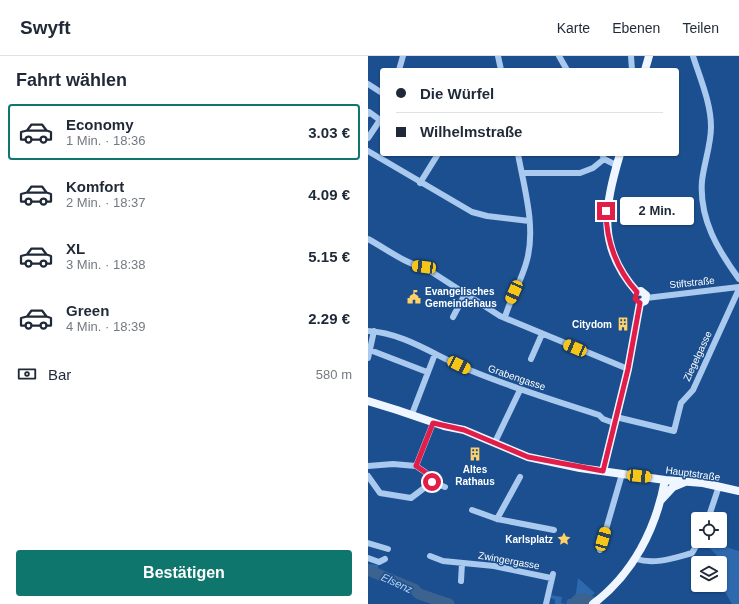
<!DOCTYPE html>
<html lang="de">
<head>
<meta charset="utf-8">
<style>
	:root { --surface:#fff; --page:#f6f6f7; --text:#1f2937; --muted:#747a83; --line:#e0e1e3; --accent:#0f766e }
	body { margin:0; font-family:Helvetica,sans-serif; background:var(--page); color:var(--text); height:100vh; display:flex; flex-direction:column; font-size:15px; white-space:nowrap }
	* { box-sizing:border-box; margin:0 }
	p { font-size:13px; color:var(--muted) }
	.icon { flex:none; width:22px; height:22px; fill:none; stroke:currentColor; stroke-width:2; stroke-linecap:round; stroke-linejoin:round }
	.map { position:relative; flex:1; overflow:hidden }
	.drawer { display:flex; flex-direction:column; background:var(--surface); width:368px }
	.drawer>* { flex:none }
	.hud { position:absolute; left:12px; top:12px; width:299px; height:88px; border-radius:4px; box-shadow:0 1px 3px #0004; display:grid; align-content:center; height:88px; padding:0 16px; background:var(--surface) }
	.fabs { position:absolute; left:323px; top:456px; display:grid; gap:8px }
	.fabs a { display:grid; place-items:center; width:36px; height:36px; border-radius:4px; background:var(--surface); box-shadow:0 1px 3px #0004; font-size:20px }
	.end { position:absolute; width:18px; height:18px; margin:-9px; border:5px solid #e11d48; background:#fff; box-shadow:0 0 0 2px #fff }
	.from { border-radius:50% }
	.bubble { position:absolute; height:28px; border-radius:4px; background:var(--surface); box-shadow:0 1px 3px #0004; font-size:13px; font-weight:700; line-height:28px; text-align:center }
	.car { position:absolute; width:12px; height:24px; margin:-12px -6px; border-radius:5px; box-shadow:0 0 3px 1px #0007; background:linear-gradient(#f5c518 24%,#345 0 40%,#f5c518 0 76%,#345 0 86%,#f5c518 0) }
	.hud b { display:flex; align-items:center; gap:14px; height:38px; font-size:15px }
	.hud b+b { border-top:1px solid var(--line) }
	.hud i { width:10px; height:10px; background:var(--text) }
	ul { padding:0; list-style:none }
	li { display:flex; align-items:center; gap:12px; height:56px; margin:0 8px 6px; padding:0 8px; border:2px solid transparent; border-radius:4px }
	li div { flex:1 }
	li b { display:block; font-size:15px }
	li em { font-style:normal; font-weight:700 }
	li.current { border-color:var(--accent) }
	li>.icon { width:36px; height:36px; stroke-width:1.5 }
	h2 { padding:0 16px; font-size:18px; line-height:48px }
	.pay { display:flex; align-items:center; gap:10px; height:44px; padding:0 16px; font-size:15px }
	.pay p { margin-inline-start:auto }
	.action { display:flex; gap:8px; margin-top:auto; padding:8px 16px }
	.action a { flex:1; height:46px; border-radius:4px; background:var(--accent); color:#fff; font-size:16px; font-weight:700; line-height:46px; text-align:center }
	header { display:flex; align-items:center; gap:24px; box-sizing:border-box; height:56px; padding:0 20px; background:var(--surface); border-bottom:1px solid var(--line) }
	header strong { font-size:19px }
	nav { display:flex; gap:22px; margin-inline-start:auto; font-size:14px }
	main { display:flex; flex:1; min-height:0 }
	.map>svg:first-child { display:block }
</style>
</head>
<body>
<header>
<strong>Swyft</strong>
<nav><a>Karte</a><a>Ebenen</a><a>Teilen</a></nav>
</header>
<main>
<section class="drawer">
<h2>Fahrt wählen</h2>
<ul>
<li class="current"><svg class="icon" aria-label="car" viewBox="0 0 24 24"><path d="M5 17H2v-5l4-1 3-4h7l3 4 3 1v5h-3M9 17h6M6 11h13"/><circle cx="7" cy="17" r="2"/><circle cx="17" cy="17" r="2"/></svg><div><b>Economy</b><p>1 Min. · 18:36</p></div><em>3.03 €</em></li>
<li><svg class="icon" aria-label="car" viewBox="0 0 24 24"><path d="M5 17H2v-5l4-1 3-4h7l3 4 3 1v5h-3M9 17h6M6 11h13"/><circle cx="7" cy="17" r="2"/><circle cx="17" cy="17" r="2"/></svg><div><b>Komfort</b><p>2 Min. · 18:37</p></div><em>4.09 €</em></li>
<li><svg class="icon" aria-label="car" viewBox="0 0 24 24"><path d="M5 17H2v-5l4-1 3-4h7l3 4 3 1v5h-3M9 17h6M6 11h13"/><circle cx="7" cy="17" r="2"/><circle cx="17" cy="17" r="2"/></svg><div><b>XL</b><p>3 Min. · 18:38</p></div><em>5.15 €</em></li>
<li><svg class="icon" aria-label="car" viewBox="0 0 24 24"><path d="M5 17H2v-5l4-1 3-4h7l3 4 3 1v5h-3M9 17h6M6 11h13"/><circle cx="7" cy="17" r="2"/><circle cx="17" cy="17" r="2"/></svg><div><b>Green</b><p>4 Min. · 18:39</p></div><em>2.29 €</em></li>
</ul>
<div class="pay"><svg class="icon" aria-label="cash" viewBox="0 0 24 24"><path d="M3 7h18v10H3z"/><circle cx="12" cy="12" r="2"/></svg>Bar<p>580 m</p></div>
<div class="action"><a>Bestätigen</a></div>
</section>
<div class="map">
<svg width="371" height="548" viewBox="0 0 371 548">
	<rect width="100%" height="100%" fill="#1b4f8f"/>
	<path fill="#2e69ad" d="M342,486L371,495V548H364L352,527V507H346L349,499L341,492Z
		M0,508L10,509V513L36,523L32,531L0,519Z
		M210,522L227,537L222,541L211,539L201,548H187V544L183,542V539L194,541L193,547L198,548L200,543H204L208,537Z"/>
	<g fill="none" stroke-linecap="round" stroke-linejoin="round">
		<path stroke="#3c6290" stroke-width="11" d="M0,514L46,533L51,538L81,548
			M205,548C211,541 219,541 226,548"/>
		<path stroke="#a9c9ee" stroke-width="6" d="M130,0L133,14
			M191,0L199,14
			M263,0L264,14
			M325,0C332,22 343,47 343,71C343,89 336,107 334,125C331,163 350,194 371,223
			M31,14L35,0
			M0,28L14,37
			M0,58L1,56L12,64L0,82
			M0,95L104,156L119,160L161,165
			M234,98L236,103L248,109
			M154,117H212L225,112L236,103
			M52,127L70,98
			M0,183C17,192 39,209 56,211L132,260L260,313
			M278,242L371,231
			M85,261L97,238
			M137,261C143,241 154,224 159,204C168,171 156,131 150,98
			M0,275C38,277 70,302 104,315C145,332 188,345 231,359L235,363L246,367
			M2,294L59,316
			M0,302L6,275
			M163,303L174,278
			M44,358L67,298
			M248,361L306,375L313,347L325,334L371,233
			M128,384L152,334
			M0,410L25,408L48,410L57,416L64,426L77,431
			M48,410L65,367
			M0,420L12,437L43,442L64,426
			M104,454L129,463L186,474
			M129,463L152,421
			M340,463L351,430
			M0,487L20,493
			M232,494L254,418
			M62,500L75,505L126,510L183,522
			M0,502L11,506L17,503
			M268,503C287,509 306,502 324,497L331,485
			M93,525L94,507
			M178,548L185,518"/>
		<path stroke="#f0f6ff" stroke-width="8" d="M277,14L281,0
			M252,98C236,152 229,191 269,236
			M269,236L273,235L278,239L277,245L272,247
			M0,345L29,354L76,370L96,374L160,401L212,412L297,424L335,427L371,435
			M235,415L260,313L272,247
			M293,444L305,431L317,426
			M225,548C265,518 288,473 297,424"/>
	</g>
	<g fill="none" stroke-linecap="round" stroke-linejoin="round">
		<path stroke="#e11d48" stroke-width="5" d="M64,426L57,416L48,410L65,367L96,374L160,401L235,415L260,313L272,247L267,243L269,236C249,214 238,185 238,155"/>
	</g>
	<defs>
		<g id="civic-bare" transform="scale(1.08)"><path d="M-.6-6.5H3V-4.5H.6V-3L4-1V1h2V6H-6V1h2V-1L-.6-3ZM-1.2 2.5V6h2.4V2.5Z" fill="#ffd166" stroke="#1b4f8f" stroke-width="2.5" paint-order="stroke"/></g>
		<g id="building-bare" transform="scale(1.08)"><path d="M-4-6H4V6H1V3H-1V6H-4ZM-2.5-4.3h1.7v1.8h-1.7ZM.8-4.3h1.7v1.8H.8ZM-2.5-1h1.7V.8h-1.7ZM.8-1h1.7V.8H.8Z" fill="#ffd166" stroke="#1b4f8f" stroke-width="2.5" paint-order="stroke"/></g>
		<g id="sight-bare" transform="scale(1.08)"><path d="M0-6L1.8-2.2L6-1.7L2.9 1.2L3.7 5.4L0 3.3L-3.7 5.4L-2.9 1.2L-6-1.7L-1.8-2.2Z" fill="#ffd166" stroke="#1b4f8f" stroke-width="2.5" paint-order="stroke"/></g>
	</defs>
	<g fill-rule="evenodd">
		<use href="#civic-bare" x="46" y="241"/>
		<use href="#building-bare" x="255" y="268"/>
		<use href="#building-bare" x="107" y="398"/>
		<use href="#sight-bare" x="196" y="483"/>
	</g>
	<g text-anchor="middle" stroke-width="3" stroke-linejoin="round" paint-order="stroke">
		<g font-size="10" fill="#fff" stroke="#1b4f8f">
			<text transform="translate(324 226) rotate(-6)" y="4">Stiftstraße</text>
			<text transform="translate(329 300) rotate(-65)" y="4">Ziegelgasse</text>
			<text transform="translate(149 321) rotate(19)" y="4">Grabengasse</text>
			<text transform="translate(325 417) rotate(8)" y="4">Hauptstraße</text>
			<text transform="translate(141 504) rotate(10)" y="4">Zwingergasse</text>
		</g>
		<g font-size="10" font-weight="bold" fill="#fff" stroke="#1b4f8f" text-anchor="end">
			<text x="57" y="239" text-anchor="start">Evangelisches<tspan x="57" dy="12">Gemeindehaus</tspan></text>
			<text x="244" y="272">Citydom</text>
			<text x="107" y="417" text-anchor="middle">Altes<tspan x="107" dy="12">Rathaus</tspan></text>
			<text x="185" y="487">Karlsplatz</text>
		</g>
		<g font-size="11" font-style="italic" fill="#b5d3f5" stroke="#1b4f8f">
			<text transform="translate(29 527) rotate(25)" y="4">Elsenz</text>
		</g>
	</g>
</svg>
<div class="fabs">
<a><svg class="icon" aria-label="locate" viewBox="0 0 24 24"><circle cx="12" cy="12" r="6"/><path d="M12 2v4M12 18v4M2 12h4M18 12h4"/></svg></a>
<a><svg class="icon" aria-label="layers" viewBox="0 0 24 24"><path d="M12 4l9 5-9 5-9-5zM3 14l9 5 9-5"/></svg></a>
</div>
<i class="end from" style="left:64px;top:426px"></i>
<i class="end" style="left:238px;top:155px"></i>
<div class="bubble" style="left:252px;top:141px;width:74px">2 Min.</div>
<i class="car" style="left:56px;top:211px;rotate:277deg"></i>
<i class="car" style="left:146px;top:236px;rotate:204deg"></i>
<i class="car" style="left:207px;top:292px;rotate:293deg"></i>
<i class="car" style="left:91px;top:309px;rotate:116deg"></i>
<i class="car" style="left:271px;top:420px;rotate:96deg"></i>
<i class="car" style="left:235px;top:483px;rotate:16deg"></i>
<div class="hud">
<b><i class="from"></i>Die Würfel</b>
<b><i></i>Wilhelmstraße</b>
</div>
</div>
</main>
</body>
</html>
